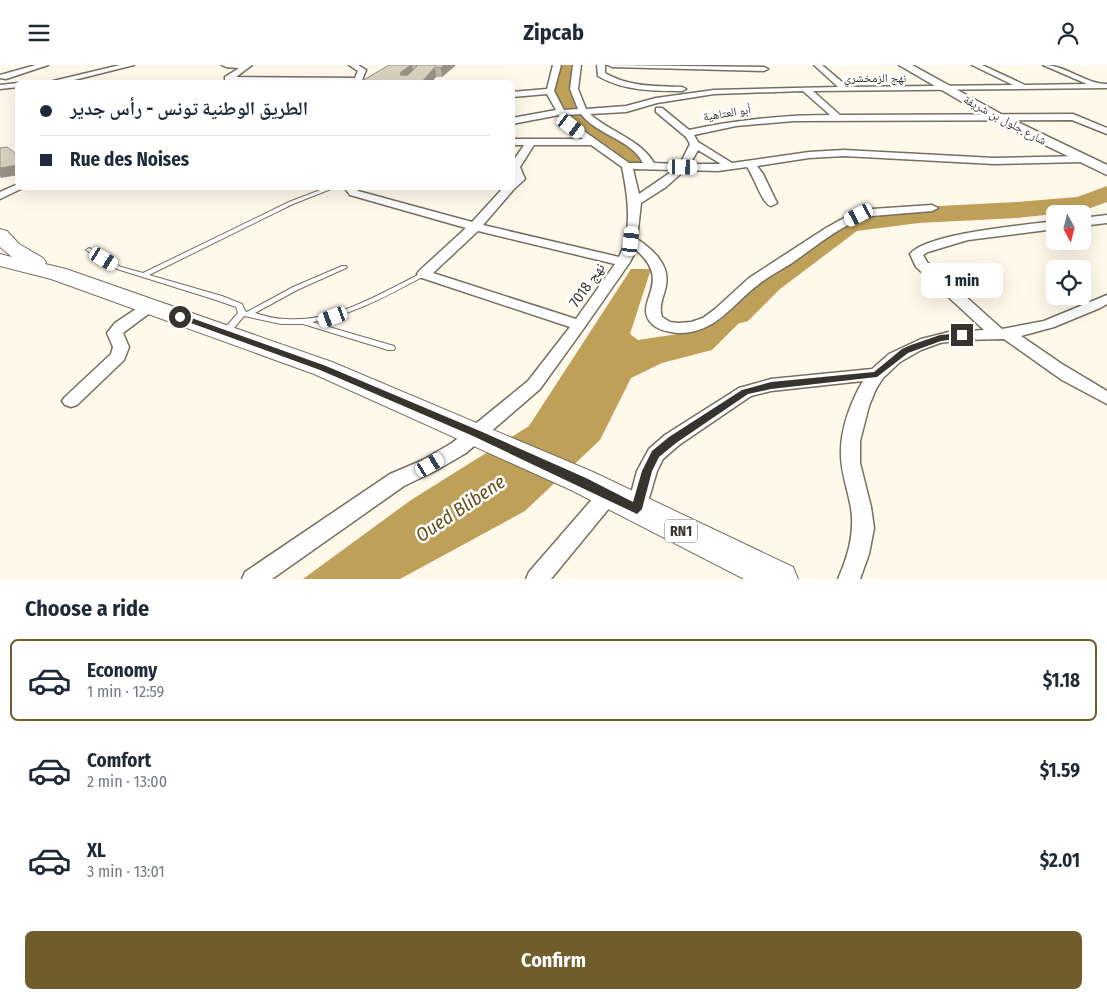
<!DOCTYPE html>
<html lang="en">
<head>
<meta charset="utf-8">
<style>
	:root { --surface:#fff; --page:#f6f6f7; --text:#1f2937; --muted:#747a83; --line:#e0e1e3; --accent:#715c2c }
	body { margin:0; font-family:"Fira Sans Condensed","Noto Naskh Arabic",sans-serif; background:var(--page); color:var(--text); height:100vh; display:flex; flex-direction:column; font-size:19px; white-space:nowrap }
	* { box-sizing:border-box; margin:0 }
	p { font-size:16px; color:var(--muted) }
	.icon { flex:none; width:28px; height:28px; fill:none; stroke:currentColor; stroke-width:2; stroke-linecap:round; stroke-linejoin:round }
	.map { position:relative; height:514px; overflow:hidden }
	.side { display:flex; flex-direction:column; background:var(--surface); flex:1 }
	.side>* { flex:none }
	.hud { position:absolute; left:15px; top:15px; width:500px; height:110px; border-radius:8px; box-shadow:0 5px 20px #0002; display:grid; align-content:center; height:110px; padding:0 25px; background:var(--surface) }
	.needle { width:32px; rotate:173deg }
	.controls { position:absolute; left:1046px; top:140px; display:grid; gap:10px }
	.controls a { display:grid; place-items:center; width:45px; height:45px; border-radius:8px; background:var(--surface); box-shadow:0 5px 20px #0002; font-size:25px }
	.end { position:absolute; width:22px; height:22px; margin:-11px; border:6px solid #37342d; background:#fff; box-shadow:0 0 0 2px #fff }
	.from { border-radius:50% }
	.bubble { position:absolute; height:35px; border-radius:8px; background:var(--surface); box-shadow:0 5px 20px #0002; font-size:16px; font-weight:700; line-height:35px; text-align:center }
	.car { position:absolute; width:15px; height:30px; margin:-15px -8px; border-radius:6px; box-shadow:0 0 4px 1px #0007; background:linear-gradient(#fff 24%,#345 0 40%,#fff 0 76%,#345 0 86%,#fff 0) }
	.hud b { display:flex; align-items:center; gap:18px; height:48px; font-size:19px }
	.hud b+b { border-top:1px solid var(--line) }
	.hud i { width:12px; height:12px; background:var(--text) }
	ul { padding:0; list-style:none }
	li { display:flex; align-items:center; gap:15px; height:82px; margin:0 10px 8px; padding:0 15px; border:2px solid transparent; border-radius:8px }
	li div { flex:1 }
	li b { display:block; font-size:19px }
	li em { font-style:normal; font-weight:700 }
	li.on { border-color:var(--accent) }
	li>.icon { width:45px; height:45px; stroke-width:1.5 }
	h2 { padding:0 25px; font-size:22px; line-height:60px }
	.action { display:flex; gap:10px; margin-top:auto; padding:10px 25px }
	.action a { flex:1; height:58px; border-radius:8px; background:var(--accent); color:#fff; font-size:20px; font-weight:700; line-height:58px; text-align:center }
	header { display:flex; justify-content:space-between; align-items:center; height:65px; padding:0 25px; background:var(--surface); font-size:22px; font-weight:700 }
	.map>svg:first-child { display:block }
</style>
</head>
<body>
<header><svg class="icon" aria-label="menu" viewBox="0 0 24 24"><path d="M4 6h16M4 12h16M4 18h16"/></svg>Zipcab<svg class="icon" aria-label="person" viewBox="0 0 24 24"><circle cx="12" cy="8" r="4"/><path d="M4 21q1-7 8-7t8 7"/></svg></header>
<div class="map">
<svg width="1107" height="514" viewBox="0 0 1107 514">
	<rect width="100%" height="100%" fill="#fff9ec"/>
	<path fill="#bfa059" d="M631,204H651L630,269L638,275L691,267L721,254L762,214L776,221L712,285L662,298L631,313L600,375L525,446L400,514H303L411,435L529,361Z"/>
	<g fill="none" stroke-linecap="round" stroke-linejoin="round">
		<path fill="#bfa059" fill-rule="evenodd" d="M559,0H575C574,7 571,16 572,24C574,51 632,73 648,96L645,101L637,103L629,101L612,84L580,63L556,32L554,23Z
			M1107,121V137L1082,146L1017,153L919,158L857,166L780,224L748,256L737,259L726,256L721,249L726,242L758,212L840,153L919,142L1017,137L1077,132Z"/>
		<g stroke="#766f60" stroke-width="2">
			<path id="service" d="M328,122H336L293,139L149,210L222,231L242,239L245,246L247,247L293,222L342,201H346L347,202L346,203L297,225L255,248C265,251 275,254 285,254C334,258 379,229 422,208H426L427,209L426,210C390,229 354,250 312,257L394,281L395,283L394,285H388L303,259H281L244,251L229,269H223L222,267L223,265L238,248L236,242L216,235L117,204L86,185L89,183L91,184L121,202L143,208L289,137Z"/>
		</g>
		<g stroke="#766f60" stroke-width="3">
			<path id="minor" d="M36,0H48L6,14L0,13V10Z
				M120,0H134L62,18H45Z
				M222,0H252L236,12L355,13L358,6L349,0H358L366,5L361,18L228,16H225V12L239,3L226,2Z
				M553,0H561L554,26L564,45L578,44L570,24L573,0H581L578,24L586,44L626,41L656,33L714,25L838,22L814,0H822L848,22L1013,20L972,0H982L1025,20L1087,19L1043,0C1066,0 1085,19 1107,19V23L813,26L840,50L1073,49L1107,63V69L1072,55L794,56L736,61L694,70L698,77L732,98L809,87L844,85L994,93L1082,91L1087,94L1082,97L994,99L844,91L809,93L757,101L763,109L777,138L771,141C762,139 754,111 747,102L718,106L685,105L666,122L641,138L637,174C655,186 672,202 665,225C662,235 659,243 662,252L670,257L678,258L691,257L703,253L715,244L749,213L826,163L853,148L872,144L932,140L938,143L932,146L872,151L852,158C830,169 812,184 792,198C781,205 769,211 759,219C732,239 716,269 677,268C669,267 658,265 652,259C631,238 675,218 636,185L630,197L584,263L540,324L466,388L437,405L404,421L272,514H242L245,507L390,409L423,395L452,378L528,316L570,262L419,212L417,209L419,206L466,163L350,130L344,122H355L358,126L472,157L504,122H512V115L514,113L512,98L524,80H512V74H583L568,63L559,50L512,59V53L556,45L547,29L512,32V27L547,24ZM803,26L830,50C782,50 736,55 689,65L662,43H656V47L686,72L690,79L680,99L654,98C640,74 610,67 590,49L626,47L657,38L714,29ZM581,49C597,70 631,74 643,98H629L574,59L568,50ZM534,80H591L622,102C628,131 633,165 619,192L483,160L514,124L525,114L520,102ZM698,85L721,99H690ZM633,104L674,105L639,129ZM478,166L615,199L576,254L433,208Z
				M597,0H605V8C629,22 655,21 682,22L686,24L682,26C653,26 624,26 598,11Z
				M608,0L764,2L768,4L764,6L612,2Z
				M18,18V22L0,24V20Z
				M18,119V122H25L0,134V127Z
				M1107,150V158L1082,161V153Z
				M1055,156V164L968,175L928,187L923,190L927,197L1002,264L1044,256L1107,230V239L1100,243L1054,262L1021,271L1062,299L1107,326V339L1062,315L1004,274L961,275L940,278L921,285L900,297L883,313L876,324L869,341L860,376V398L871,442L874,463L869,489L860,514H838C848,491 855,468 851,443C848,425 841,408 841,390C840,365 851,336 863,316L771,326L751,331L679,380L663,394L657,406L644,450L637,453L630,450L627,444L637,406L649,384L665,370L739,323L771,314L872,304L889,289L921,274L949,267L984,265L916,202L910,189C926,168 1026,160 1055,156Z
				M150,237L155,238L157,241L155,244L123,268L129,282L124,295L77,340L71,342L65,340L62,336L65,332L111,289L113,282L107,268L115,258L145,238Z
				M608,422L615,424L618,430L615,436L551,514H526L529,507L601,424Z"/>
		</g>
		<g stroke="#766f60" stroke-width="3">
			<path id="secondary" d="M899,0H912L1001,49L1107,100V110L993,55Z"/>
		</g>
		<g stroke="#766f60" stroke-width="2">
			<path id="primary" d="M0,164L7,166L19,179L43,193L46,197L45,199L66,204L332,297L593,407L793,502L798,514H744L571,425L314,309L51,214L0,201V189L12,192L0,182Z"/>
		</g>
		<use href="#service" fill="#fff" fill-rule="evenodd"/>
		<use href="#minor" fill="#fff" fill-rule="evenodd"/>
		<use href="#secondary" fill="#fff" fill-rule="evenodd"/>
		<use href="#primary" fill="#fff" fill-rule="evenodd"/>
	</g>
	<path fill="#bbb5a6" d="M389,0H456L442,12H436L431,18H362V16Z"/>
	<path fill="#989387" d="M411,0H412L413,8L402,18L401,7Z
		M444,0H456L442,12L441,3Z
		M435,2L436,12L431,18H421Z
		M18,100V110L1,113L0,111V103Z"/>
	<path fill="#d9d2c1" stroke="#989387" d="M389,0H411L401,7L400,10H408L417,1L415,0H444L441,3L435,2L421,18H388L362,16Z
		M7,82L18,90V100L0,103V83Z"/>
	<path fill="#37342d" d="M177,250H183L326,301L480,366L586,413L633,437L642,406L652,386L669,372L742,325L771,317L874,307L902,284L911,280L940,270L962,268L966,270L962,273L941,276L908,288L877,312L771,324L748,329L676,378L659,392L652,406L642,444L637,449L473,371L320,305L177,253Z"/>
	<g text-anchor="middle" stroke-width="5" stroke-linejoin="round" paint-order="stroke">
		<g font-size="12" fill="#37342d" stroke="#fff">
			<text x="875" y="17">نهج الزمخشري</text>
			<text transform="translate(727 48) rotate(-9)" y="4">أبو العتاهية</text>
			<text transform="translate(1005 55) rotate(28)" y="4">شارع جلول بن شريفة</text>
		</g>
		<rect fill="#fff" stroke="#73716c" stroke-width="1" x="665" y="454.5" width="32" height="23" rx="4"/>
		<g font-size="14" font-weight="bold" fill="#37342d">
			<text x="681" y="471">RN1</text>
		</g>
		<g font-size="15" fill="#37342d" stroke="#fff">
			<text transform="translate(587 220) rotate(-55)" y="5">نهج 7018</text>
		</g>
		<g font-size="19" font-style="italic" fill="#644e18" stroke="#fff">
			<text transform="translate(460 443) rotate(-34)" y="7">Oued Blibene</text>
		</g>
	</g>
</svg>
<div class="controls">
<a><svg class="needle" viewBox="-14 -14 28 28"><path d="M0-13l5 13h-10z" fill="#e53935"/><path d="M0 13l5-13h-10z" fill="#747a83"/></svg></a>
<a><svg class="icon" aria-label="locate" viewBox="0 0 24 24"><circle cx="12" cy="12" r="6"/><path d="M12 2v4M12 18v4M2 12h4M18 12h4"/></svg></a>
</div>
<i class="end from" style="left:180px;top:252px"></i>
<i class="end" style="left:962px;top:270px"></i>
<div class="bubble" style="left:921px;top:198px;width:82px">1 min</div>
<i class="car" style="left:571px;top:61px;rotate:127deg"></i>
<i class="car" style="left:683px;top:102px;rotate:91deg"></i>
<i class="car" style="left:859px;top:150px;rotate:243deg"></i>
<i class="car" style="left:631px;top:176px;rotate:6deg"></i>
<i class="car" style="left:104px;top:194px;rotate:121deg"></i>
<i class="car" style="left:333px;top:252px;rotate:250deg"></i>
<i class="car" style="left:430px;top:400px;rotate:59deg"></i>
<div class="hud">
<b><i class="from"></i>الطريق الوطنية تونس - رأس جدير</b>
<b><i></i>Rue des Noises</b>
</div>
</div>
<section class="side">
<h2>Choose a ride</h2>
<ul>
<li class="on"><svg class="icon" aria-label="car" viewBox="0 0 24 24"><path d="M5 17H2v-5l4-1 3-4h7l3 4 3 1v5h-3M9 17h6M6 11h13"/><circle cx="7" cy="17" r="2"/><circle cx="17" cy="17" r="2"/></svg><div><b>Economy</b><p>1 min · 12:59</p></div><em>$1.18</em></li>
<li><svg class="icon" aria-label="car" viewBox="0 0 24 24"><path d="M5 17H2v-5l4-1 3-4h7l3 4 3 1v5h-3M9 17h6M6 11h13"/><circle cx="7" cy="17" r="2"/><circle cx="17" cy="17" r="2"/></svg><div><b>Comfort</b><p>2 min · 13:00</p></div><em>$1.59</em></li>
<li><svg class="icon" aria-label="car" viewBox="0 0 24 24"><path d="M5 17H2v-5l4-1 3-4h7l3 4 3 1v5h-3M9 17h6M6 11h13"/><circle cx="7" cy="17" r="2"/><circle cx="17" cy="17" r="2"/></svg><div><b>XL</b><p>3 min · 13:01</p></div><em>$2.01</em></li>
</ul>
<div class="action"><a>Confirm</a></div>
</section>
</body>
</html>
